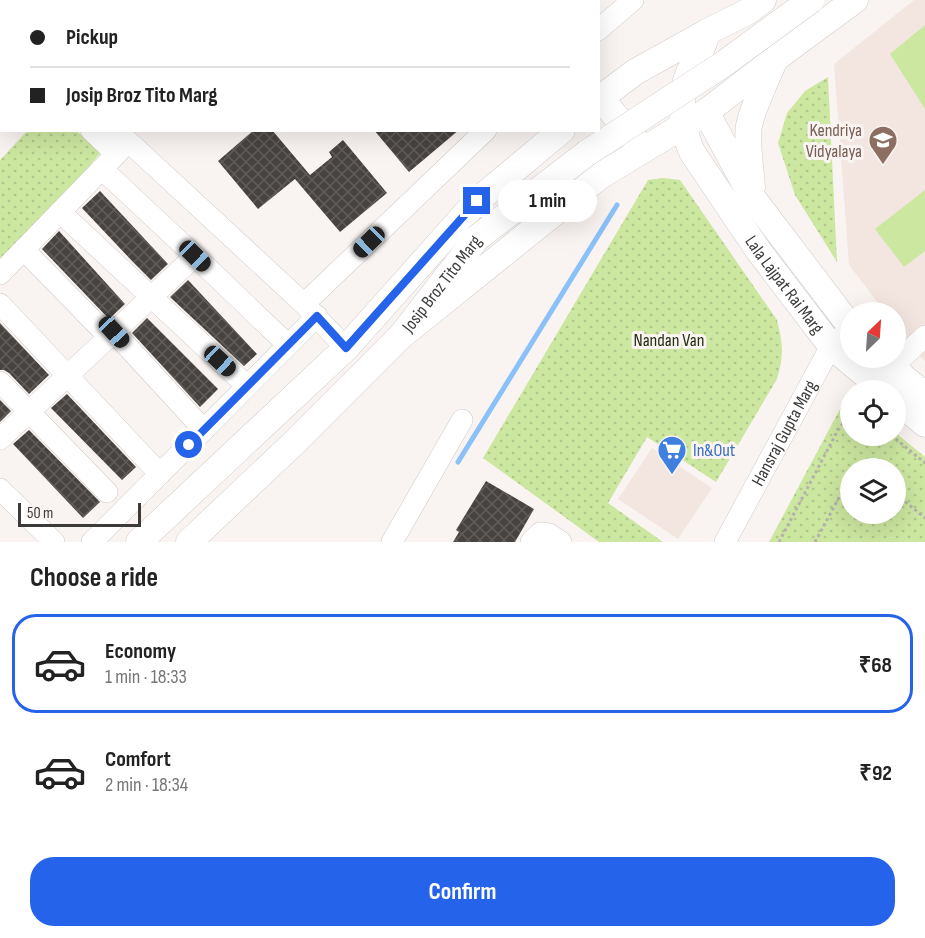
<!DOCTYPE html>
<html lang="en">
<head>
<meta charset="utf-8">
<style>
	:root { --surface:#fff; --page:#f2f2f2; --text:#222; --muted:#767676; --line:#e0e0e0; --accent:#2563eb }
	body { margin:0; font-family:"Sofia Sans Condensed",sans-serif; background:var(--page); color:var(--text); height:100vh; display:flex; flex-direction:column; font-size:22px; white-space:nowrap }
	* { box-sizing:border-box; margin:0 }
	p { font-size:20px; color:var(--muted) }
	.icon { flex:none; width:33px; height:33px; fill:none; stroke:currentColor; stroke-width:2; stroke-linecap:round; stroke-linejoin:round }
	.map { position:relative; height:542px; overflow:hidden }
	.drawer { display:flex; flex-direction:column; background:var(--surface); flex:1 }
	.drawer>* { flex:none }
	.hud { position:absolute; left:0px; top:0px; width:600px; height:132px; box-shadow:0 6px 24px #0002; display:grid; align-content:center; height:132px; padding:0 30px; background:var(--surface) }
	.needle { width:39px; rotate:25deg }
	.controls { position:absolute; left:840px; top:302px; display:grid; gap:12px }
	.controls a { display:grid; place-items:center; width:66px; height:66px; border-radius:50%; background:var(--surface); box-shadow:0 6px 24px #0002; font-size:30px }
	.scale { position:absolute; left:18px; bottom:15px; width:123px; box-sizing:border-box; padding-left:6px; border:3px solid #3d3b3a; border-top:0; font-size:16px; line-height:21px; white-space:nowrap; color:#3d3b3a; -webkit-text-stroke:4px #f9f4f1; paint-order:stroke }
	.end { position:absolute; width:27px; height:27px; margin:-14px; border:8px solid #2563eb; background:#fff; box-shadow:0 0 0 3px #fff }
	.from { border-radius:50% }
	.bubble { position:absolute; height:42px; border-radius:21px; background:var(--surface); box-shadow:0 6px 24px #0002; font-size:20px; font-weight:700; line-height:42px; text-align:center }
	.car { position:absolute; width:18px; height:36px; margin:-18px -9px; border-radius:8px; box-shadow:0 0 4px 2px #0007; background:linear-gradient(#222 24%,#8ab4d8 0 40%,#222 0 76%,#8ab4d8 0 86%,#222 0) }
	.hud b { display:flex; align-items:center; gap:21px; height:57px; font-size:22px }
	.hud b+b { border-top:2px solid var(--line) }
	.hud i { width:15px; height:15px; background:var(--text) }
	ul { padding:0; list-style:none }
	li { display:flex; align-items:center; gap:18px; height:99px; margin:0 12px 9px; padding:0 18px; border:3px solid transparent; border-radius:24px }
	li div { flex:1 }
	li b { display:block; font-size:22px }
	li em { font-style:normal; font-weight:700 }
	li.active { border-color:var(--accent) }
	li>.icon { width:54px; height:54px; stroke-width:1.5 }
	h2 { padding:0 30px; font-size:27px; line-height:72px }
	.primary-button { display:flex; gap:12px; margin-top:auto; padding:12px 30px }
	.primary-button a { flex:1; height:69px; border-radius:24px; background:var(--accent); color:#fff; font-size:24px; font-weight:700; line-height:69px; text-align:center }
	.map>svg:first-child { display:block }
</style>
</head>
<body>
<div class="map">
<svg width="925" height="542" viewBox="0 0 925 542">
	<defs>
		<pattern id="grass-dots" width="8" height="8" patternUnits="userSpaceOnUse" patternTransform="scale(1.5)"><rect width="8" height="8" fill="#cce7a0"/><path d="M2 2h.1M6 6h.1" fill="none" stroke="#b0c78b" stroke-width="1.8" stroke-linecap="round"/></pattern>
		<pattern id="building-cross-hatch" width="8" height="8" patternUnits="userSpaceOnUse" patternTransform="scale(1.5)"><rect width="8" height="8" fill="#474341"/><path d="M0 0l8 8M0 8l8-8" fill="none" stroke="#605d5b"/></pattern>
	</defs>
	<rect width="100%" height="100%" fill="#f9f4f1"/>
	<path fill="#f3e6e1" d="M914,0H925V361L913,349L896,326V312H885L849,265L834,64Z
		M652,448L712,488L678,539L618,499Z"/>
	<path fill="url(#grass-dots)" fill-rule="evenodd" d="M828,77L837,262L795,195L778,143L787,113L805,91Z
		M27,131H76L102,151L0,271V160Z
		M663,178L680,180L777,320C783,342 784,357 777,379L716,482L647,437L608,503L663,542H599L483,458L648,180Z
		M848,394L850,396V435H896V433L925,457V542H769ZM850,468H896V513H850Z"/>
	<path fill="#cce7a0" d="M925,25V109L890,54Z
		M925,190V251L904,267L875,229Z"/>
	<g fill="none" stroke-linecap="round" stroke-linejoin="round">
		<path stroke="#8ac1f8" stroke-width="5" d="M458,462L617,205"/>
	</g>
	<path fill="url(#building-cross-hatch)" d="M254,130H272L310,175L332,157L329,152L343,140L387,193L340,232L295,179L258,209L218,161Z
		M374,130H459L409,172Z
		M100,191L168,264L151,280L133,262L82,208Z
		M59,231L125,304L109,319L42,249Z
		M188,280L257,354L244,366L170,297Z
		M147,318L218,389L200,407L132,333Z
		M0,323L49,375L29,394L9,373L4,370H0Z
		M67,394L136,467L122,480L51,408Z
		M0,400L11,411L0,422Z
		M29,430L100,502L83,518L13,444Z
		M486,481L534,509L515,542H453L459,532L456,530Z"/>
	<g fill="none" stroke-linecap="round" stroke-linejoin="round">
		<g stroke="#d0ccc9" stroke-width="22">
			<g id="minor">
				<path d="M446,0L448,2"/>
				<path d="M9,2L12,0"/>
				<path d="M165,2L167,0"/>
				<path d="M0,18L2,21"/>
				<path d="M598,30L633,0"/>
				<path d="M91,130L116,154"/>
				<path d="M116,130L304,304L346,348"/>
				<path d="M102,169L195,256L288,345"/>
				<path d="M60,212L247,386"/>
				<path d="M24,250L109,337"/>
				<path d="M0,274L128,142"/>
				<path d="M0,304L160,474"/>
				<path d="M304,304L486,130"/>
				<path d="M114,332L204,430"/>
				<path d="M892,367L925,336"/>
				<path d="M0,382L107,492"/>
				<path d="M0,439L195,256"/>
				<path d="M0,489L54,542"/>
				<path d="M92,542L317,316"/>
				<path d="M392,542L462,420"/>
				<path d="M531,542L540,533L549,534L561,542"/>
				<path id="s1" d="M725,542L831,346L850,329"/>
			</g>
		</g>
		<g stroke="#d0ccc9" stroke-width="27">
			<g id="major">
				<path id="s2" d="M707,32C705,39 703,47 699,54C696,61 691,67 688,75C678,101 681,127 692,152L758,250L831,346L884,390"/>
				<path d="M601,98L639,145"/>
				<path d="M598,100L635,72L707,32L747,12L763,0"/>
				<path d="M706,112L752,197L850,326"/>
				<path d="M752,188C751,168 746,144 749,126C753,106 767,78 775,59"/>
				<path d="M401,336L600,176L706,112L776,58L855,0"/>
				<path d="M882,357L903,377L925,395"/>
				<path d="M896,400L925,424"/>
				<path d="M139,542L346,348L477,201L562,130"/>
				<path id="s3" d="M189,542L297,440L401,336L477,238"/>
			</g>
		</g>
		<path stroke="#b4b0ae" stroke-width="3" stroke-dasharray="3 3" stroke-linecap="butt" d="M891,435L925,463
			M896,494L925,518
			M779,542L838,430L850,413
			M815,542L848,481H850"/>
		<use href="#minor" stroke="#fff" stroke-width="21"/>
		<use href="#major" stroke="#fff" stroke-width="26"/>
		<g stroke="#d0ccc9" stroke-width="27" stroke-linecap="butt">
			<path id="major-bridge" d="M477,238L587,153L725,63L811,0"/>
		</g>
		<use href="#major-bridge" stroke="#fff" stroke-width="26"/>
	</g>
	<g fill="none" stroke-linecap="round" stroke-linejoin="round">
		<path stroke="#2563eb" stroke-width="8" d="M189,445L317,316L346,348L477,201"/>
	</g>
	<defs>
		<g id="school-pin" transform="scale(1.5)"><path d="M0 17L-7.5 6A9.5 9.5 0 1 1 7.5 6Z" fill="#8d6e63" stroke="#f9f4f1"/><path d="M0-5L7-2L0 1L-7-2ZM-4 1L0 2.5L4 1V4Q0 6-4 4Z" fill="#fff"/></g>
		<g id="supermarket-pin" transform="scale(1.5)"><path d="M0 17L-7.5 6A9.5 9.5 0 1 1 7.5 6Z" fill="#3f7fe0" stroke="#f9f4f1"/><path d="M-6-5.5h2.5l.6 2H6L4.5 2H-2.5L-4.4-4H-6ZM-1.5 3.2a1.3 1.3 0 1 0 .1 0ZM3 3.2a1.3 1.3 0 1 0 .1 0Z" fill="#fff"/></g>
	</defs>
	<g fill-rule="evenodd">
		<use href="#school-pin" x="883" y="140"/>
		<use href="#supermarket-pin" x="672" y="450"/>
	</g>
	<g text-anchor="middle" stroke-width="6" stroke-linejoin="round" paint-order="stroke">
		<g font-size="18" fill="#785e54" stroke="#f9f4f1" text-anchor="end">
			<text x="862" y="136">Kendriya<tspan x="862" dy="21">Vidyalaya</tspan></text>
		</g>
		<g font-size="18" fill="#3d3b3a" stroke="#f9f4f1">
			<text dy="6" stroke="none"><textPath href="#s2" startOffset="288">Lala Lajpat Rai Marg</textPath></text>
			<text dy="6" stroke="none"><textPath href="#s3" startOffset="362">Josip Broz Tito Marg</textPath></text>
			<text dy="6" stroke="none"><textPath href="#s1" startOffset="124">Hansraj Gupta Marg</textPath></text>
		</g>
		<g font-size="18" fill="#232d10" stroke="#f9f4f1">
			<text x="669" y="346">Nandan Van</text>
		</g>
		<g font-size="18" fill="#366cbe" stroke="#f9f4f1" text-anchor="start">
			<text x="693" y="456">In&amp;Out</text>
		</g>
	</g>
</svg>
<div class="controls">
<a><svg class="needle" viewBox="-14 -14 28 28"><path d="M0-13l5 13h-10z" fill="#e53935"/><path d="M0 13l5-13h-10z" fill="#767676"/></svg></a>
<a><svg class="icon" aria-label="locate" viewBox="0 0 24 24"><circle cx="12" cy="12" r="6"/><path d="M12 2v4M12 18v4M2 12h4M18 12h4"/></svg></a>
<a><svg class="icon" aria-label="layers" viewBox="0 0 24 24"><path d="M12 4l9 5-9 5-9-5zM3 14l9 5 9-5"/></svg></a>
</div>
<div class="scale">50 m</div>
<i class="end from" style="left:189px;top:445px"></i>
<i class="end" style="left:477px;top:201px"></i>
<div class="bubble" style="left:498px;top:180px;width:99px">1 min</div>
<i class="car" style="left:369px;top:242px;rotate:226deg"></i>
<i class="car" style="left:195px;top:256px;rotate:134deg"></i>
<i class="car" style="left:114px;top:332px;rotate:137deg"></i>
<i class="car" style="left:220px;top:361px;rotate:133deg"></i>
<div class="hud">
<b><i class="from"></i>Pickup</b>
<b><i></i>Josip Broz Tito Marg</b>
</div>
</div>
<section class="drawer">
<h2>Choose a ride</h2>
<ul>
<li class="active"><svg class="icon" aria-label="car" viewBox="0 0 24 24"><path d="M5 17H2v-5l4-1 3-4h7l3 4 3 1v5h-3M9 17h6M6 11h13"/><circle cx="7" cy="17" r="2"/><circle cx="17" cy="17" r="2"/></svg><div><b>Economy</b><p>1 min · 18:33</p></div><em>₹68</em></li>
<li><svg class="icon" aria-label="car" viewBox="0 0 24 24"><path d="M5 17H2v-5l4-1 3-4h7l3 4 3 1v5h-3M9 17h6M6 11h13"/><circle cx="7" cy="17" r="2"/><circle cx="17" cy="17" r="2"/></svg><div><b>Comfort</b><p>2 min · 18:34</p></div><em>₹92</em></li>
</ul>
<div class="primary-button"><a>Confirm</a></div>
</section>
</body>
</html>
